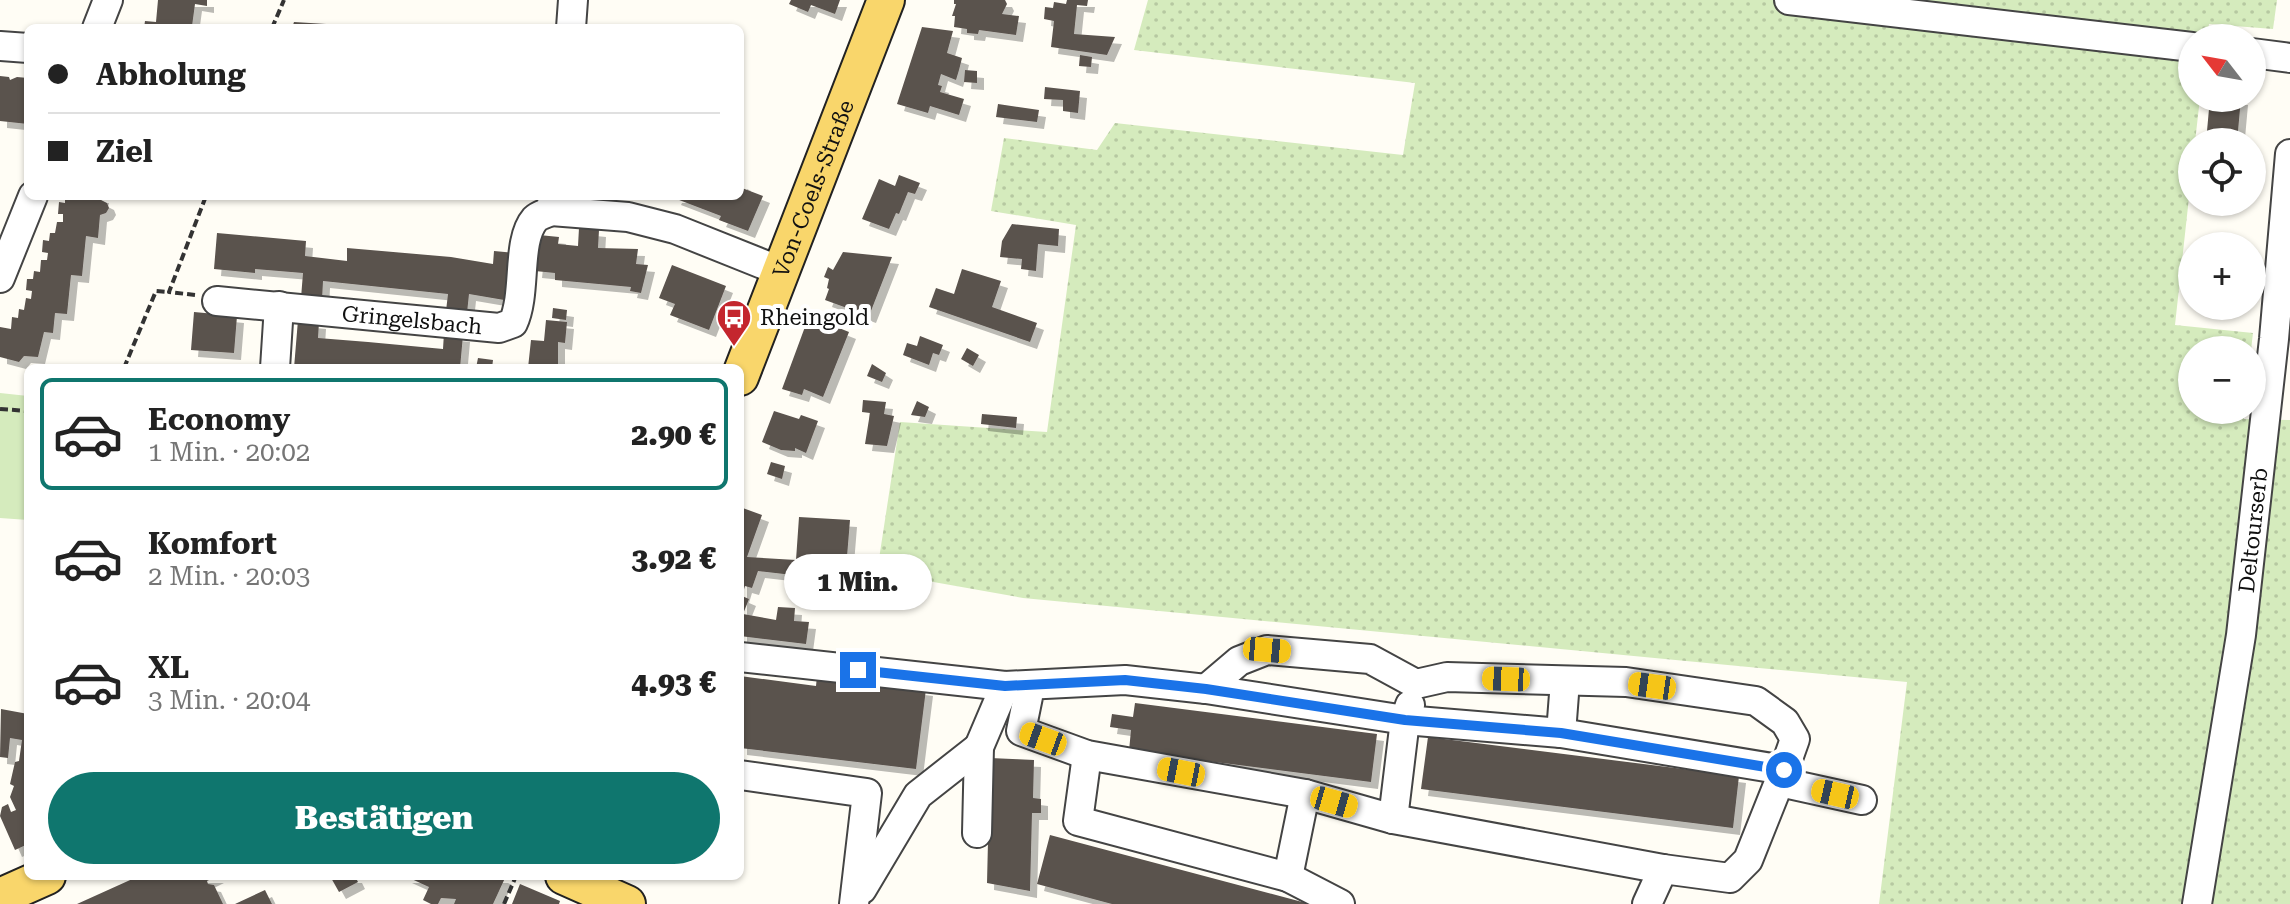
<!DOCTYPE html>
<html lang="de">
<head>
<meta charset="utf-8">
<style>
	:root { --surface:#fff; --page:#f2f2f2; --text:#222; --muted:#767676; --line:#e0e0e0; --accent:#0f766e }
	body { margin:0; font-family:"Roboto Serif",serif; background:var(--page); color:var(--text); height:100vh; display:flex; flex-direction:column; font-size:30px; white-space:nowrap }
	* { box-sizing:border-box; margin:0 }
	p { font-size:26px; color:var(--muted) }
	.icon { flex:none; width:44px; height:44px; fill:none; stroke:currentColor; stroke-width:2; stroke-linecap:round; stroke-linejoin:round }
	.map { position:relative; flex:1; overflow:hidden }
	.sheet { position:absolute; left:24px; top:364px; width:720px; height:516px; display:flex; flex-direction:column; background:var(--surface); border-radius:12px; box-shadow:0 2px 6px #0004 }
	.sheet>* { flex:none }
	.top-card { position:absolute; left:24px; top:24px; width:720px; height:176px; border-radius:12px; box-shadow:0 2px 6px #0004; display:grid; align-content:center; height:176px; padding:0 24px; background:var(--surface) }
	.needle { width:52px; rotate:301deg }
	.buttons { position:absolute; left:2178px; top:24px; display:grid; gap:16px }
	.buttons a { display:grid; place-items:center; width:88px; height:88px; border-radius:50%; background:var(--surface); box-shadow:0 2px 6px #0004; font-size:40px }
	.end { position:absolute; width:36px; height:36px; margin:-18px; border:10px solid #1a73e8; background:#fff; box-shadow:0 0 0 4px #fff }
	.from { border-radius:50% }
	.bubble { position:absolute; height:56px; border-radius:28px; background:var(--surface); box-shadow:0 2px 6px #0004; font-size:26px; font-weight:800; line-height:56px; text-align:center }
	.car { position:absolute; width:24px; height:48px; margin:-24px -12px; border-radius:10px; box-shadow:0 0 6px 2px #0007; background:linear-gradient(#f5c518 24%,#345 0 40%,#f5c518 0 76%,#345 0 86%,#f5c518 0) }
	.top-card b { display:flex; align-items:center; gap:28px; height:76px; font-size:30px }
	.top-card b+b { border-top:2px solid var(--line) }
	.top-card i { width:20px; height:20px; background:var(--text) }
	ul { padding:14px 0 0; list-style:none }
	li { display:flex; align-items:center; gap:24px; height:112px; margin:0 16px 12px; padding:0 8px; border:4px solid transparent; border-radius:12px }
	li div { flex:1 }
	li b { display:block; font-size:30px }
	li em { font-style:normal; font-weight:800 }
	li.current { border-color:var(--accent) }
	li>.icon { width:72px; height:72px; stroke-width:1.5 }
	.button { display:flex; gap:16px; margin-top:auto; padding:16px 24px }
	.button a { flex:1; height:92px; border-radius:48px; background:var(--accent); color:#fff; font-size:32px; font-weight:800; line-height:92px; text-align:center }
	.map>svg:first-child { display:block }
</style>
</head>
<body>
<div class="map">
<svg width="2290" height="904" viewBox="0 0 2290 904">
	<defs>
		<pattern id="grass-dots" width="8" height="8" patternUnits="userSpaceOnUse" patternTransform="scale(2)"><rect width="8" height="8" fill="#d5ebbd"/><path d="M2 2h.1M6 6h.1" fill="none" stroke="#b6c8a1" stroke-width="1.8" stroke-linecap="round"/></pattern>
		<filter id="shadow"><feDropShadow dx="7" dy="7" stdDeviation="0" flood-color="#0004"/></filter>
	</defs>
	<rect width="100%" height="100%" fill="#fffdf5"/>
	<path fill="url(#grass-dots)" d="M1148,0H2277L2273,29L2209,24L2207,38H2192V98H2200L2195,142H2192V170L2175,325L2253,333L2251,350H2192V410H2244V419L2290,420V904H1879L1907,682L1023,598L877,572L900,422L1047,432L1076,225L991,211L1004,138L1097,150L1115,123L1403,155L1415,83L1134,50Z"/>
	<path fill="#d5ebbd" d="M0,393L28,396V520L0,518Z"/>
	<path fill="#5a524d" filter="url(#shadow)" d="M158,0H207V6L195,4L192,26L144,28L145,21L156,22Z
		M791,0H840L835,14L811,5L808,12L789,4Z
		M954,0H1005L1007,4L1002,14L1019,16L1016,35L979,30L978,34L967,33V29L954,27L955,16H952L956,4H954Z
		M1067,0H1088L1087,6L1077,5L1074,34L1115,37L1107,55L1051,47L1054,21L1044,19L1045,7L1053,8L1054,2L1066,4Z
		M294,22L326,24L330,28H292Z
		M922,27L953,31L947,53L962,58L959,70L956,80L941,74L938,85L942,86L940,92L964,99L959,115L930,106L928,113L897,104Z
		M1080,55L1092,57L1091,67L1079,66Z
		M965,70L977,71V83L964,82Z
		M0,76L9,77L10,80L17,77L28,78V124L0,121Z
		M1045,87L1080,91L1078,113L1063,111V100L1044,99Z
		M2210,98H2241L2237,142H2206Z
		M998,104L1039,110L1037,122L996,117Z
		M899,175L920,183L915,194L908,192L899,214L896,213L889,229L862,219L879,179L895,186Z
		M740,182L744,184L742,188L763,196L748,231L719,220L721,216L674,198L675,196H740Z
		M65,196H102L101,200L107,203L109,208L106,213L100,215L98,238L86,236L82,276L71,275L67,314L55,313L53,333L44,332L38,357L24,356L19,362L0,357V327L11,329L12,317L18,318L19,309L24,310L26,298L31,299L32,291L26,290L27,279H33L34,271L40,272L41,260H47L48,253L42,252L43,240L49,241L50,233H55L57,222H63V214H58L59,202L65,203Z
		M1012,224L1059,229L1058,246L1038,244L1036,271L1021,269L1022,259L1000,257L1002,241Z
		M579,228L599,230L598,248L638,249L636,264L648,265L641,293L630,291L631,287L555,280V273L535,271L539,235L559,237L558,244L578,246Z
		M217,233L306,241L305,256L347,261V248L451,257L493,264L494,251L516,253L510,301L469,294L467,313L446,311L448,294L323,281L322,300L301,298L303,273L255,269V273L214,269Z
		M843,252L892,257L869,316L825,300L829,289L827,288L829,279L824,277L828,267L833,270Z
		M672,265L726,286L709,330L670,315L675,304L659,298Z
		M962,269L1001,281L992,307L1037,323L1030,342L929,307L936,288L954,294Z
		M553,308L567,310L566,320L552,318Z
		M194,312L237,316L234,353L191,350Z
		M809,316L849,332L823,397L804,389L802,395L782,389Z
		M298,320L319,322L318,338L368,342L443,349L444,333L463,335L460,368H294Z
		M546,320L567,322L565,343L558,342V366L528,368L531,340L544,341Z
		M920,336L943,345L939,355L933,353L929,365L903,355L907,343L917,346Z
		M967,348L979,355L973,366L961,359Z
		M478,358L493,360L492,368H476Z
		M872,364L886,373L882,382L867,376Z
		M863,400L886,402L884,414L894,416L887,446L865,444L870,413L862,412Z
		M917,401L929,407L925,417L911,415Z
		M774,411L799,419L801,415L818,421L806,453L795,448V451L781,450L762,442Z
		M982,414L1017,417L1016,428L981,424Z
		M771,462L785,466L782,479L767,474Z
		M740,507L762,515L747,557L796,560L799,517L850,520L845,581L758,571L752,588L745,586L742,596L749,599L743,614L776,620L778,607L795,608L794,621L809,622L806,644L740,636Z
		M740,676L816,686L817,676L926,689L916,769L740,748Z
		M1135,703L1377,734L1371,782L1129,751L1131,730L1110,727L1112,714L1133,717Z
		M1,709L28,714V844L15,850L0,816L2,807L8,804L11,812L16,810L10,797L14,786L10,784L15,762L19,761L22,740L10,738L8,758L0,757Z
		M1428,737L1739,776L1733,828L1421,789Z
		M990,758L1034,760L1033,798L1041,799V813H1032L1030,891L987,883Z
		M1050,835L1306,903V904H1112L1037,884Z
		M139,876H217L207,881L208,884L214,885L223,904H77Z
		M330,876H355L358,882L339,892Z
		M405,876H501L505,878L493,904H454L456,899L441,898L438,904H431L423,900L429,887Z
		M520,884L560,901L559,904H512Z
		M265,890L272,904H235Z"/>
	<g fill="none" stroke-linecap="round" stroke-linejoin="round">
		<g stroke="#444" stroke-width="32">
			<g id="minor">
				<path d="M1789,0L2192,47"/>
				<path d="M97,28L108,0"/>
				<path d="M571,28L573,0"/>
				<path d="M0,46L28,48"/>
				<path d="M2252,53L2290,58"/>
				<path d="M553,196L551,211L628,217L675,229L780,271"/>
				<path d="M0,278L33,196"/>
				<path id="s1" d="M217,301L499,328L513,323C527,293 516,241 535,219C539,215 545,214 551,211"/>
				<path d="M275,368L279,306"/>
				<path d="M740,657L1005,686L1125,680L1206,689L1405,720L1561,733L1784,770L1748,860L1730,878L1663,869L1393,819L1305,794L1087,755L1021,731L1030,687"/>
				<path d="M1206,689L1239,661L1267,650L1370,659L1416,684L1447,677L1626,682L1756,701L1785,722L1795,739L1784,770"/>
				<path d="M1561,733L1565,681"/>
				<path d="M1087,755L1078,821L1288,877L1305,794"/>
				<path d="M740,775L867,793L854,904"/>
				<path d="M1780,782L1862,800"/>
				<path d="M1393,819L1405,720L1410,705"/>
				<path d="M977,833L979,747L1005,686"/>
				<path d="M1288,877L1340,904"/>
				<path d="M862,889L918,795L979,747"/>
				<path d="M1647,904L1663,869"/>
				<path id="s2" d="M2197,904L2241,635L2274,339L2290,154"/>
			</g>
		</g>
		<g stroke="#222" stroke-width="40">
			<g id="major">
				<path id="s3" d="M740,377L886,0"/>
				<path d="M564,876L627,904"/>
				<path d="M0,897L47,876"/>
			</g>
		</g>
		<path stroke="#333" stroke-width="4" stroke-dasharray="8 4" stroke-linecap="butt" d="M272,28L284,0
			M195,295L169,292L206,196
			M124,368L156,291L169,292
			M0,409L28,411
			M504,904L516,876"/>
		<use href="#minor" stroke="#fff" stroke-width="28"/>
		<use href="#major" stroke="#f9d66b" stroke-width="36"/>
	</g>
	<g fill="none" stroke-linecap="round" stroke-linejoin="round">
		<path stroke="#1a73e8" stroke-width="10" d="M858,670L1005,686L1125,680L1206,689L1405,720L1561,733L1784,770"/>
	</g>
	<defs>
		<g id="bus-pin" transform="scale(1.8)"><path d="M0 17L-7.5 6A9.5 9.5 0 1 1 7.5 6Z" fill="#c4262e" stroke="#fff"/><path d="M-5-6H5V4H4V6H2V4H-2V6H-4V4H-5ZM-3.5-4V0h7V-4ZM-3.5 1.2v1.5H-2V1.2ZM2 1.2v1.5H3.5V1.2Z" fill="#fff"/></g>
	</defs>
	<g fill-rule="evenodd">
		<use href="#bus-pin" x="734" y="317"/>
	</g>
	<g text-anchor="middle" stroke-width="8" stroke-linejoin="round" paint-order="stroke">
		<g font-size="22" fill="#111" stroke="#fff">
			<text dy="8" stroke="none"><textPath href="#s3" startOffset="202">Von-Coels-Straße</textPath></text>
			<text dy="8" stroke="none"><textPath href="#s1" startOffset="196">Gringelsbach</textPath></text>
			<text dy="8" stroke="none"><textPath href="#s2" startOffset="378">Deltourserb</textPath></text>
		</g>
		<g font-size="22" fill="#111" stroke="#fff" text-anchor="start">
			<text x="760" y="325">Rheingold</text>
		</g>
	</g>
</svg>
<div class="buttons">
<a><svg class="needle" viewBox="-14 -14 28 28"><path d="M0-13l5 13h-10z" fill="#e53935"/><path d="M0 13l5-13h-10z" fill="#767676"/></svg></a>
<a><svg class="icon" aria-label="locate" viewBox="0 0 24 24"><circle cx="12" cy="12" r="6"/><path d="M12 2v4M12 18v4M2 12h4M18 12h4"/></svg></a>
<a>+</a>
<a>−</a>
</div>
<i class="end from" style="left:1784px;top:770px"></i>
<i class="end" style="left:858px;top:670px"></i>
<div class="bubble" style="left:784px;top:554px;width:148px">1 Min.</div>
<i class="car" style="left:1267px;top:650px;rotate:95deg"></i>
<i class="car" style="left:1506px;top:679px;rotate:272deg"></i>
<i class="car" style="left:1652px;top:686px;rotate:278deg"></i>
<i class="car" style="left:1043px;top:739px;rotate:290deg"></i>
<i class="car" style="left:1181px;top:772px;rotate:281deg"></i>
<i class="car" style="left:1835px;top:794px;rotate:283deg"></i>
<i class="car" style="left:1334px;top:802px;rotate:106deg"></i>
<div class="top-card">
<b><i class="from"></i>Abholung</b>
<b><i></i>Ziel</b>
</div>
<section class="sheet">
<ul>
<li class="current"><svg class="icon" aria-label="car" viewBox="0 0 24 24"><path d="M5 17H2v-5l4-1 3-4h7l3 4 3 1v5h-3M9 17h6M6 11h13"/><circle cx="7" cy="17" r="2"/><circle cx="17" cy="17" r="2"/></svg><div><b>Economy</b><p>1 Min. · 20:02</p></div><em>2.90 €</em></li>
<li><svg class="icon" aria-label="car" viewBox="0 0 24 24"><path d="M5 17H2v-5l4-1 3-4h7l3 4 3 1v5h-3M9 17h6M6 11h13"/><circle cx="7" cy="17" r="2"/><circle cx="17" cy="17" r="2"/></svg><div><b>Komfort</b><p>2 Min. · 20:03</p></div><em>3.92 €</em></li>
<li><svg class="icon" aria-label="car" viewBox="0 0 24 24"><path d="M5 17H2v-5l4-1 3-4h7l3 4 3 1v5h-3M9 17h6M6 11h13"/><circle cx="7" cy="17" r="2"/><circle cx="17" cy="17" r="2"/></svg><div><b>XL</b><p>3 Min. · 20:04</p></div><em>4.93 €</em></li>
</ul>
<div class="button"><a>Bestätigen</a></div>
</section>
</div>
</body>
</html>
